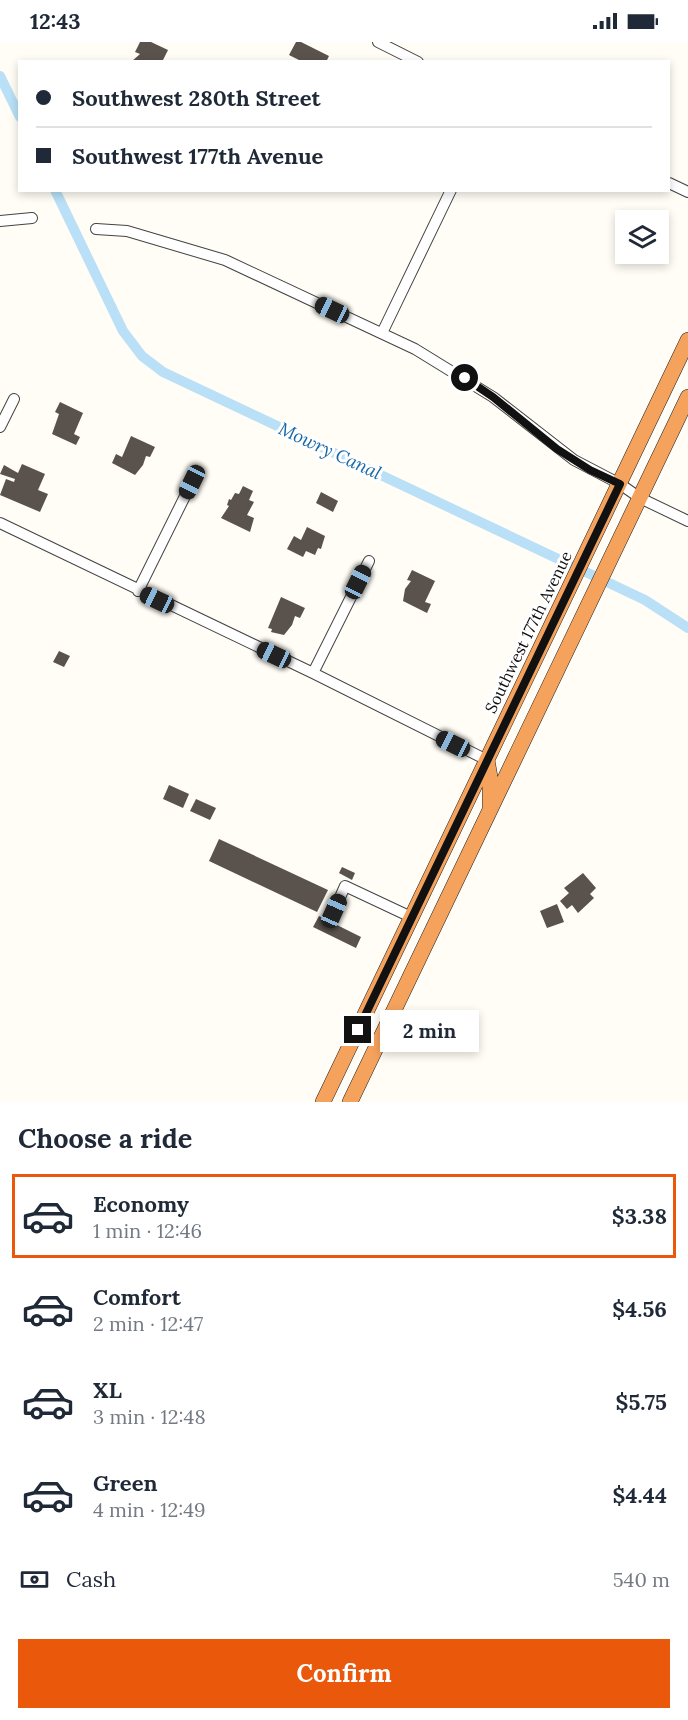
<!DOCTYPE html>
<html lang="en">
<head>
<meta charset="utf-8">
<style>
	:root { --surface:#fff; --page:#f6f6f7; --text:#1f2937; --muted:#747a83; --line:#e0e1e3; --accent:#ea580c }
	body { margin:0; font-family:Lora,serif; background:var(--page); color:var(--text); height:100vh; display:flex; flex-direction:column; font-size:22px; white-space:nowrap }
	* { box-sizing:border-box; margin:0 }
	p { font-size:20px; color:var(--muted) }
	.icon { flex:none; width:33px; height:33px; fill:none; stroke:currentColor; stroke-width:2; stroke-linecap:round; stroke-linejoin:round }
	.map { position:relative; height:1060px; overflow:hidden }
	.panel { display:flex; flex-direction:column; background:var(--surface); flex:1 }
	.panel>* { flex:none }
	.hud { position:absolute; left:18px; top:18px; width:652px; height:132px; border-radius:0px; box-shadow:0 3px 9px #0003; display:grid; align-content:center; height:132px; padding:0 18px; background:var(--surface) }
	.controls { position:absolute; left:615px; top:168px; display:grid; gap:12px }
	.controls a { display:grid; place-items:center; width:54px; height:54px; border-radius:0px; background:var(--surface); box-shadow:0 3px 9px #0003; font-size:30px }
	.end { position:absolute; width:27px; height:27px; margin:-14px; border:8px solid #111; background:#fff; box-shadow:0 0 0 3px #fff }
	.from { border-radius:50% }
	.bubble { position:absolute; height:42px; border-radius:0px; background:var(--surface); box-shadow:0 3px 9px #0003; font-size:20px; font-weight:700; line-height:42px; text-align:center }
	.car { position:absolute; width:18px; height:36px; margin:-18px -9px; border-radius:8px; box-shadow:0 0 4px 2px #0007; background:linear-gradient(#222 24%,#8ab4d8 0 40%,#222 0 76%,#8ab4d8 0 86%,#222 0) }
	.hud b { display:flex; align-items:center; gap:21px; height:57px; font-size:22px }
	.hud b+b { border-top:2px solid var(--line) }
	.hud i { width:15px; height:15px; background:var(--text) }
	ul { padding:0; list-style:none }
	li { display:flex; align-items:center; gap:18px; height:84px; margin:0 12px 9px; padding:0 6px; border:3px solid transparent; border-radius:0px }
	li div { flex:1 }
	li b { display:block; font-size:22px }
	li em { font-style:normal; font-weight:700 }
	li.on { border-color:var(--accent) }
	li>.icon { width:54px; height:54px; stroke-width:1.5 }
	h2 { padding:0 18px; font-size:27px; line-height:72px }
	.pay { display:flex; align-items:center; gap:15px; height:66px; padding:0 18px; font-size:22px }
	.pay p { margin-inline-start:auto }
	.button { display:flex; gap:12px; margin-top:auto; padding:12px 18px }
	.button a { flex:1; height:69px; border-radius:0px; background:var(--accent); color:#fff; font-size:24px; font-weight:700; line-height:69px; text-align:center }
	.status { display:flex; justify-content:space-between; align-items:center; height:42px; padding:0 30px; background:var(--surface); direction:ltr }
	.status svg { height:16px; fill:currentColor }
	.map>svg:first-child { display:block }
</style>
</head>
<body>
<div class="status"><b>12:43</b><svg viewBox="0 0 49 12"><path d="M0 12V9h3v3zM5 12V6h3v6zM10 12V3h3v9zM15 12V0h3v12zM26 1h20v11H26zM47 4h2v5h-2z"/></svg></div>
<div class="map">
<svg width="688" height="1060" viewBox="0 0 688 1060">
	<rect width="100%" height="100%" fill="#fffdf5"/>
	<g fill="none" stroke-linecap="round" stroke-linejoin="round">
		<path stroke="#b9e0f7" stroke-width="10" d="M0,34L20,75
			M55,148L123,289L142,314L163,330L645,558L688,586"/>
	</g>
	<path fill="#5a524d" d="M140,0H151L168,8L162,20H131L140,12L135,10Z
		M296,0H301L329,14L326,20H303L289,13Z
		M60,360L83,371L74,392L80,395L76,403L52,392L59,372L55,370Z
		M131,394L155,405L150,415L146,414L143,423L135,433L112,421L116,412L122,415Z
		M22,422L45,432L38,448L48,452L40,470L0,453L6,437L14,440L15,437L0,432L4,423L18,431Z
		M243,444L253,449L249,458L254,460L247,473L254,476L250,490L221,476L229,464L227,463L229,457L231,458L235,451L239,452Z
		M321,450L338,459L333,470L316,461Z
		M307,485L325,494L321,507L318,506L315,513L306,509L303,515L287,507L294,494L301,498Z
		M412,528L435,539L425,560L431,562L427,571L403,559L405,547L411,539L407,538Z
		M281,555L305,566L300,576L295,574L292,583L284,593L271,590L272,587L268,586Z
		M59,609L70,614L64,625L53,620Z
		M169,743L189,752L183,766L163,757Z
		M196,757L216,766L210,778L190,769Z
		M219,797L328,848L317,870L209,819Z
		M342,825L355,831L352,838L339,831Z
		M583,831L596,846L590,852L594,856L578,871L572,863L567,867L560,859L569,851L564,846Z
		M557,862L564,880L547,886L540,869Z
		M319,874L361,895L356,906L313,885Z"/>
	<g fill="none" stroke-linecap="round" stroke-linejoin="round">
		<g stroke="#444" stroke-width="12">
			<path id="minor" d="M378,0L418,20
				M669,141L688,150
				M0,179L32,176
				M96,187L127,189L225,218L415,307L493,355L574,418L620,442L640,456L688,479
				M382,291L451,148
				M0,385L14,357
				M0,481L313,631L487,718
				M138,549L192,440
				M313,631L369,519
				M334,869L345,844L411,875"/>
		</g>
		<g stroke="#222" stroke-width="16">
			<path id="highway" d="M487,718L490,735V764
				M323,1060L688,298
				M350,1060L688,355"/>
		</g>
		<use href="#minor" stroke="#fff" stroke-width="10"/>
		<use href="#highway" stroke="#f5a25d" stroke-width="15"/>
	</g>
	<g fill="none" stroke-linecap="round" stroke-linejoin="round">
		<path stroke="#111" stroke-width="8" d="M358,988L620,442L590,428L557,407L493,355L465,336"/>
	</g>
	<g text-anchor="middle" stroke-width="6" stroke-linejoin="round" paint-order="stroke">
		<g font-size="16" fill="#111" stroke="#fff">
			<text transform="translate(528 590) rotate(-64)" y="6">Southwest 177th Avenue</text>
		</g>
		<g font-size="18" font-style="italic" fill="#1768a6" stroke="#fff">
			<text transform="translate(330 409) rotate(25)" y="6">Mowry Canal</text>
		</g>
	</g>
</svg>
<div class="controls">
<a><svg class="icon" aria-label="layers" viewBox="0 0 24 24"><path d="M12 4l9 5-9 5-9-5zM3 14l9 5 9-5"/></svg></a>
</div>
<i class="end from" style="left:465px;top:336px"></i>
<i class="end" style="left:358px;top:988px"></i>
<div class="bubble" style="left:380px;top:968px;width:99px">2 min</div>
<i class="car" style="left:332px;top:268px;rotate:295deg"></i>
<i class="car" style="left:192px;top:440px;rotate:206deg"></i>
<i class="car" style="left:358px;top:540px;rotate:26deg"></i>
<i class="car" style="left:157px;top:558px;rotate:295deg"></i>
<i class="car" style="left:274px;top:613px;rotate:295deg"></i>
<i class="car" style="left:453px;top:702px;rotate:296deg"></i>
<i class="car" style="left:334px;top:869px;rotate:24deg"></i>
<div class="hud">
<b><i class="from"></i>Southwest 280th Street</b>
<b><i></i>Southwest 177th Avenue</b>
</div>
</div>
<section class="panel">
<h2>Choose a ride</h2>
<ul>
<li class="on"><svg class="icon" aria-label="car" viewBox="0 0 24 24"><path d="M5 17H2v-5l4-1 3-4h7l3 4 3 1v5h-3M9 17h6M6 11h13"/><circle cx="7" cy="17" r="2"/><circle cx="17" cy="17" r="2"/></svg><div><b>Economy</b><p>1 min · 12:46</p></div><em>$3.38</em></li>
<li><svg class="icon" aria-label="car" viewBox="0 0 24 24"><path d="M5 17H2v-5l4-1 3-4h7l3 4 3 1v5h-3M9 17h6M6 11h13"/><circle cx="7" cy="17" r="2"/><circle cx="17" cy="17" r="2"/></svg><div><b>Comfort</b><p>2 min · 12:47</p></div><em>$4.56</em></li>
<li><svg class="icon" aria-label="car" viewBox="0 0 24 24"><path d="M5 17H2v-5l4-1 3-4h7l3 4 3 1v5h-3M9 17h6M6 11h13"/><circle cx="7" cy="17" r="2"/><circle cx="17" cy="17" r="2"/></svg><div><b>XL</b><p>3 min · 12:48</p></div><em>$5.75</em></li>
<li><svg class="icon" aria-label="car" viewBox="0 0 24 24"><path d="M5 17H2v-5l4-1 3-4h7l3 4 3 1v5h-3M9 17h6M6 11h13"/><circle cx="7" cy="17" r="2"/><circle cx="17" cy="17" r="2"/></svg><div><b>Green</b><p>4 min · 12:49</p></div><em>$4.44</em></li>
</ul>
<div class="pay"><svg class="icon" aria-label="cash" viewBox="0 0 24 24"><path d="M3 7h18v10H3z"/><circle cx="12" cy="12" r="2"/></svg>Cash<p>540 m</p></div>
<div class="button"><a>Confirm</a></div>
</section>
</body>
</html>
